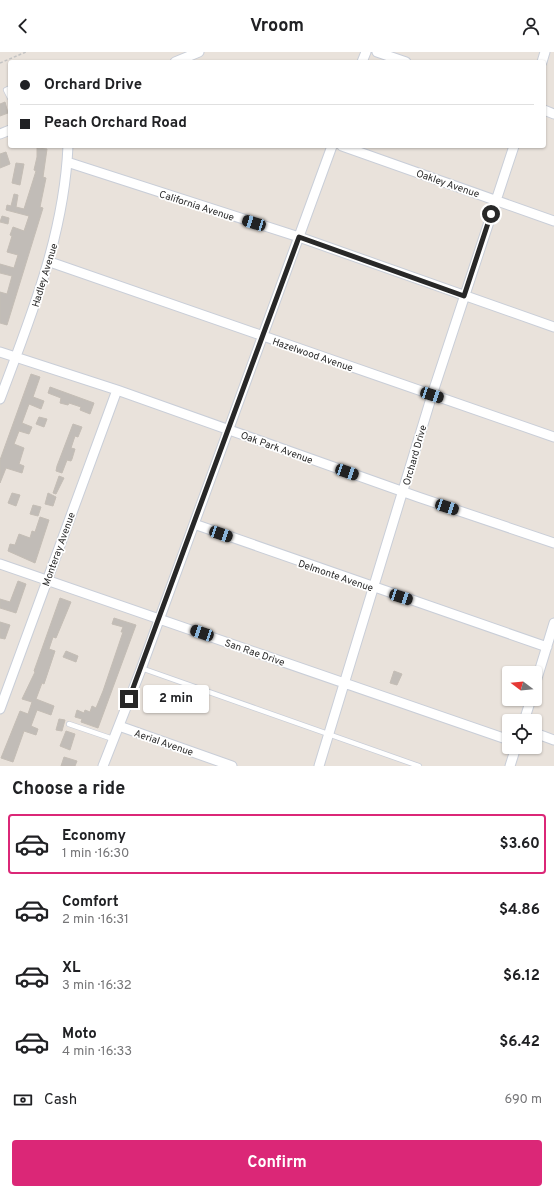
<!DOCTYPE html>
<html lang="en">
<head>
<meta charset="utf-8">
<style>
	:root { --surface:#fff; --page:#f2f2f2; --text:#202124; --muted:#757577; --line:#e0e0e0; --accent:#db2777 }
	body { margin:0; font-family:Overpass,sans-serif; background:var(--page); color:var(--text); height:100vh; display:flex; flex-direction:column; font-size:15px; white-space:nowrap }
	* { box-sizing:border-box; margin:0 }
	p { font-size:13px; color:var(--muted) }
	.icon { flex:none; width:22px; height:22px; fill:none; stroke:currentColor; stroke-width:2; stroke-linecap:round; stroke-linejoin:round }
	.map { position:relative; height:714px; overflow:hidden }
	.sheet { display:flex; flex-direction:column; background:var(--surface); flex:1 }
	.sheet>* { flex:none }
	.banner { position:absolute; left:8px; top:8px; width:538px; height:88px; border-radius:4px; box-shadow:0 1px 3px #0004; display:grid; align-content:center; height:88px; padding:0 12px; background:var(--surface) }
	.needle { width:26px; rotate:286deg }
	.controls { position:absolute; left:502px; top:614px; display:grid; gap:8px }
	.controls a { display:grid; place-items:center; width:40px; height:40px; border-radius:4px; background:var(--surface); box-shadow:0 1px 3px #0004; font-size:20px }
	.end { position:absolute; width:18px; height:18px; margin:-9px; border:5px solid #282828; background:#fff; box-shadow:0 0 0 2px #fff }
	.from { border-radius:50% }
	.bubble { position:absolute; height:28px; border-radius:4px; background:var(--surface); box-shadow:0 1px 3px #0004; font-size:13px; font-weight:700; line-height:28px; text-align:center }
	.car { position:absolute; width:12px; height:24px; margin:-12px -6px; border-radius:5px; box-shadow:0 0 3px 1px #0007; background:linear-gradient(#222 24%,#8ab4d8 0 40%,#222 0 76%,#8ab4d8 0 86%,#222 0) }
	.banner b { display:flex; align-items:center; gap:14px; height:38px; font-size:15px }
	.banner b+b { border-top:1px solid var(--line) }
	.banner i { width:10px; height:10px; background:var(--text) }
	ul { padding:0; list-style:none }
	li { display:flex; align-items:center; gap:12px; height:60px; margin:0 8px 6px; padding:0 4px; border:2px solid transparent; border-radius:4px }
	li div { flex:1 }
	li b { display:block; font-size:15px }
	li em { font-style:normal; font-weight:700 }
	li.on { border-color:var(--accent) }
	li>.icon { width:36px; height:36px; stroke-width:1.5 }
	h2 { padding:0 12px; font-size:18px; line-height:48px }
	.pay { display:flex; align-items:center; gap:10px; height:44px; padding:0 12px; font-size:15px }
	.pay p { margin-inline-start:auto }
	.action { display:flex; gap:8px; margin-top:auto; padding:8px 12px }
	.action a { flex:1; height:46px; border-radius:4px; background:var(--accent); color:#fff; font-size:16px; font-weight:700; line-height:46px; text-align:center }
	header { display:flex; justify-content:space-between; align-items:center; height:52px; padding:0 12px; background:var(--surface); font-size:18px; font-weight:700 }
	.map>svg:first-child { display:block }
</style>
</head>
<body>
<header><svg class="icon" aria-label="back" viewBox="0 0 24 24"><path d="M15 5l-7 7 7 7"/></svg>Vroom<svg class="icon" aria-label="person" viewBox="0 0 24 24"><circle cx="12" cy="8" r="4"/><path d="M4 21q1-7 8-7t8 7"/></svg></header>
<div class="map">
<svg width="554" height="714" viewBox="0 0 554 714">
	<rect width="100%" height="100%" fill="#e9e2db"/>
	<path fill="#c1bcb7" stroke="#c4bdb5" d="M5,50L8,61L0,64V52Z
		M37,96L47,97L43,125L46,126L40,155L43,156L7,273L0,271V240L7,242L12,224L0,221V212L14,216L18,203L7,200L12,184L10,183L13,175L24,179L29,164L6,158L7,153L11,154L14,142L18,143L16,155L24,157L36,119L34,118L37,105Z
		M6,100L10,112L0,116V102Z
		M16,111L24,112L20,133L12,131Z
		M2,164L9,166L8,172L0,170Z
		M31,322L40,325L33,345L44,349L41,357L29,352L22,371L32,375L29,382L19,379L14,392L24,396L19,412L24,414L22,421L6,416L0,431V408Z
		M50,335L94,351L90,362L80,358L81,355L69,351L68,353L60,351L61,346L48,341Z
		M39,365L47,367L44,375L36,372Z
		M73,372L82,375L78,385L75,384L71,396L75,397L72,407L71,409L67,408L62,421L56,419L57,414Z
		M59,424L64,426L56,442L53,441Z
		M12,441L20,443L16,454L8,451Z
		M48,441L56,445L53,454L45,452Z
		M33,453L41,455L38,464L30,462Z
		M40,465L49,468L35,511L8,499L10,492L15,493L19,482L30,486L32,479L35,480Z
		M18,529L26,532L16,561L0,556V547L10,550Z
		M60,546L71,550L56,586L53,585L49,597L55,599L44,632L42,631L36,647L54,654L51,663L37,658L31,674L38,677L36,683L24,679L13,710L1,706L20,659L28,662L32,650L22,647L35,620L34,619Z
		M114,566L136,573L98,676L81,670L82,667L75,665L77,658L84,661L85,658L90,660L92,654L96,656L103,639L123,580H121L123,575L112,572Z
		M0,570L10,573L5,587L0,586Z
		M66,599L78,604L76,610L63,605Z
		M394,619L402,622L397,633L390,631Z
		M59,667L65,668L62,679L56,678Z
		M66,679L75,682L70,698L60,694Z
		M64,705L77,709L75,714H61Z"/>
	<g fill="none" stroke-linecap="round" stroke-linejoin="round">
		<g stroke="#c9ced8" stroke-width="6">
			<path id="service" d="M10,36L6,38L10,46
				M141,616L419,714
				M69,672L113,687"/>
		</g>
		<g stroke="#c9ced8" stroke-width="11">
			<path id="minor" d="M377,0L406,10
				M175,10L199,0
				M362,10L366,0
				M542,10L545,0
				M544,58L554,62
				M0,82L10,78
				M342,94L554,169
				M67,110L299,185L554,275
				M50,210L554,385
				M0,300L117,338L418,445L554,491
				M0,347C31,264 64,184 68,94
				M194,472L547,595
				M0,512L509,688
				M535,633L554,571
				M0,657L117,338
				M524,669L531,647
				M119,674L232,714
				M535,681L554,688
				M103,714L140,620L332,94
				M319,714L432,343L514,94
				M510,714L516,695"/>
		</g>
		<path stroke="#c3c3c3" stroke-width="1.5" stroke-dasharray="3 2" stroke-linecap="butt" d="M0,11L26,0"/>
		<use href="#service" stroke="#fff" stroke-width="4.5"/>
		<use href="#minor" stroke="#fff" stroke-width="9"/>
	</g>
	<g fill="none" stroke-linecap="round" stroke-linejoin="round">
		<path stroke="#282828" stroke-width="5" d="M129,647L299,185L464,244L491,162"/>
	</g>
	<g text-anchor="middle" stroke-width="3.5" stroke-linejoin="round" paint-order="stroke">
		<g font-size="10" fill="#282828" stroke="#fff">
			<text transform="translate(448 131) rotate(19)" y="4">Oakley Avenue</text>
			<text transform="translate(197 153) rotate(18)" y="4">California Avenue</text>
			<text transform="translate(44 223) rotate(-73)" y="4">Hadley Avenue</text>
			<text transform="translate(313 302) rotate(19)" y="4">Hazelwood Avenue</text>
			<text transform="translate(277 395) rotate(20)" y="4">Oak Park Avenue</text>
			<text transform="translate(414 403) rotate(-74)" y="4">Orchard Drive</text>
			<text transform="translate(58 497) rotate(-70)" y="4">Monteray Avenue</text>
			<text transform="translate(336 523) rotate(19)" y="4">Delmonte Avenue</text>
			<text transform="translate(255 600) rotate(19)" y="4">San Rae Drive</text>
			<text transform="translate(164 690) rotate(19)" y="4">Aerial Avenue</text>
		</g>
	</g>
</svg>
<div class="controls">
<a><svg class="needle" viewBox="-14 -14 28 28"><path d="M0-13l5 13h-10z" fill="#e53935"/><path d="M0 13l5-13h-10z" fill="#757577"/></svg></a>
<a><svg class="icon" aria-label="locate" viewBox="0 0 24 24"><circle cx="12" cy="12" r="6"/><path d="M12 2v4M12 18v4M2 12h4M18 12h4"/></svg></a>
</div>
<i class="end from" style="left:491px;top:162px"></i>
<i class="end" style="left:129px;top:647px"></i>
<div class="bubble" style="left:143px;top:633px;width:66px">2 min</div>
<i class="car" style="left:254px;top:171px;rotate:287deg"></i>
<i class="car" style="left:432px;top:343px;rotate:108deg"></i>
<i class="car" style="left:347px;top:420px;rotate:109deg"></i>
<i class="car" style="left:447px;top:455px;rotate:108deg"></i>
<i class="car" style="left:221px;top:482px;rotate:109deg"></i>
<i class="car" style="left:401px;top:545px;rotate:108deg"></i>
<i class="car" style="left:202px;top:581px;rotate:289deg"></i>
<div class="banner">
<b><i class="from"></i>Orchard Drive</b>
<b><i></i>Peach Orchard Road</b>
</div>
</div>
<section class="sheet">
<h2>Choose a ride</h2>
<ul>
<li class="on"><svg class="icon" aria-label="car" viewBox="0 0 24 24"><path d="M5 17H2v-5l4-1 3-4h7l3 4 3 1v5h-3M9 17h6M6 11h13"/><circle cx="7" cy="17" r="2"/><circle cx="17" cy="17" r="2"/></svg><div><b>Economy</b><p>1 min · 16:30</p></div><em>$3.60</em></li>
<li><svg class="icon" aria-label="car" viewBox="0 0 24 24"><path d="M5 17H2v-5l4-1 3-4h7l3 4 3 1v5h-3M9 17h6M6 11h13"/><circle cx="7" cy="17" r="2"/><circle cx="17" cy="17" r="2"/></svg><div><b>Comfort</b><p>2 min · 16:31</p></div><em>$4.86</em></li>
<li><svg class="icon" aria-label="car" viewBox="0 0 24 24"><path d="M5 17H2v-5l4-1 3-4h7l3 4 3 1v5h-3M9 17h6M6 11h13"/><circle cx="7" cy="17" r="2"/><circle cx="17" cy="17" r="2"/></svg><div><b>XL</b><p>3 min · 16:32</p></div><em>$6.12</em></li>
<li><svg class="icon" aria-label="car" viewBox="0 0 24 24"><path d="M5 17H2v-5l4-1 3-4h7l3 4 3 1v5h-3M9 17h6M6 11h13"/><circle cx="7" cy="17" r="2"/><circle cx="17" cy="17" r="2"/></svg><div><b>Moto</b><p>4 min · 16:33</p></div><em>$6.42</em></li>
</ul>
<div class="pay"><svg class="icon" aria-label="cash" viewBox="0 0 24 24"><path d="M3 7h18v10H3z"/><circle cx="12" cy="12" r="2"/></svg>Cash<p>690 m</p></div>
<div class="action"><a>Confirm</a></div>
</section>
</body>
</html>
